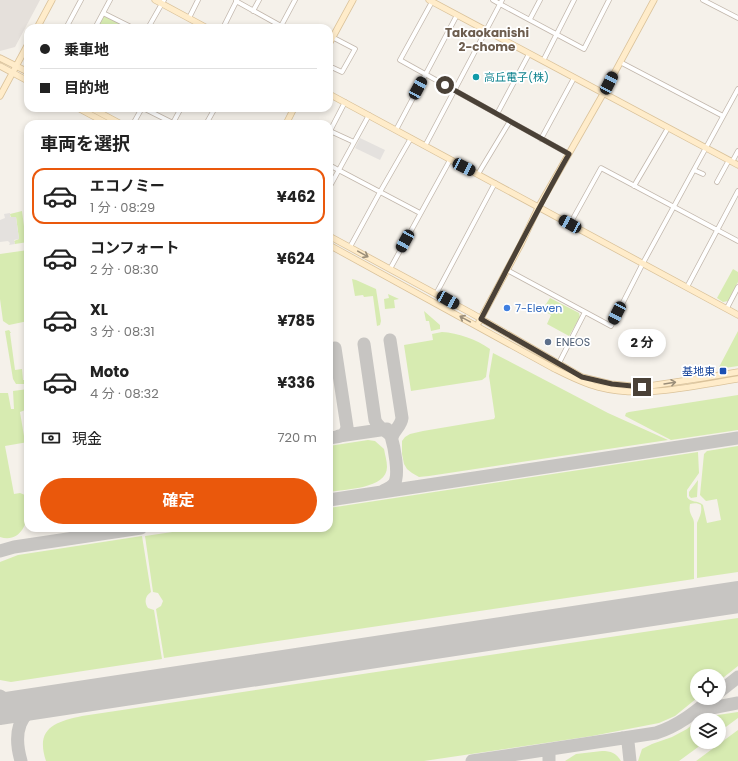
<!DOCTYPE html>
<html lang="ja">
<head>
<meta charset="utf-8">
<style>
	:root { --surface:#fff; --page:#f6f6f6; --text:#222; --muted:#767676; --line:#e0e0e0; --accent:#ea580c }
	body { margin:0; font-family:Poppins,"Noto Sans JP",sans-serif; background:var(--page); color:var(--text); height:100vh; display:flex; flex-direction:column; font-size:15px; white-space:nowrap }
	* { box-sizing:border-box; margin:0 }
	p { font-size:13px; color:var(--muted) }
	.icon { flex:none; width:22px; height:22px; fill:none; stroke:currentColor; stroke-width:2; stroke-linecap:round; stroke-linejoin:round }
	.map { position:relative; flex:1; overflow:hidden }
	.drawer { position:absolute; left:24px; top:120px; width:309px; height:412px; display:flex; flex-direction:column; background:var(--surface); border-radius:12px; box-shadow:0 2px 6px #0003 }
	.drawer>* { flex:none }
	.banner { position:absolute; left:24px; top:24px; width:309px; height:88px; border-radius:12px; box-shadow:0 2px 6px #0003; display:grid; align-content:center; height:88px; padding:0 16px; background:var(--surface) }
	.fabs { position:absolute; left:690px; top:669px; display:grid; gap:8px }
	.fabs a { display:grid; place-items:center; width:36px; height:36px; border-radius:50%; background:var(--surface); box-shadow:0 2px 6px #0003; font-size:20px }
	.end { position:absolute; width:18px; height:18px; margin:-9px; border:5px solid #4a4137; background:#fff; box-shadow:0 0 0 2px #fff }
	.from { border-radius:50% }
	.bubble { position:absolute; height:28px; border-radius:14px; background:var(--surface); box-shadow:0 2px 6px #0003; font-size:13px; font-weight:700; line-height:28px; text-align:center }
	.car { position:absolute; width:12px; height:24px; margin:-12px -6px; border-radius:5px; box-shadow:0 0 3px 1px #0007; background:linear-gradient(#222 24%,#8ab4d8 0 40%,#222 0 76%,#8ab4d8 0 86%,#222 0) }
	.banner b { display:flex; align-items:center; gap:14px; height:38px; font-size:15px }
	.banner b+b { border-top:1px solid var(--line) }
	.banner i { width:10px; height:10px; background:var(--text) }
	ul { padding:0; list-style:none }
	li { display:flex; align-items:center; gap:12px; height:56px; margin:0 8px 6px; padding:0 8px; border:2px solid transparent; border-radius:12px }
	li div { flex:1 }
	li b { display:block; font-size:15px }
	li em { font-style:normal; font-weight:700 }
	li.on { border-color:var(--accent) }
	li>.icon { width:36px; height:36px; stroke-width:1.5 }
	h2 { padding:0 16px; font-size:18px; line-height:48px }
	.pay { display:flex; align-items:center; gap:10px; height:44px; padding:0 16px; font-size:15px }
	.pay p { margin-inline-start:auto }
	.button { display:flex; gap:8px; margin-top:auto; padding:8px 16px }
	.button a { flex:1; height:46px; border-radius:24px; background:var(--accent); color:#fff; font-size:16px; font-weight:700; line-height:46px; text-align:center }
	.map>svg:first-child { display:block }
</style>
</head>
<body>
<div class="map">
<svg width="738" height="761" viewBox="0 0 738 761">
	<rect width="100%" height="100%" fill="#f5f1ea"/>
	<path fill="#e5e0db" d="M0,0H40L15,47L0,51Z"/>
	<path fill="#d7ebb1" d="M104,15L129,28H97Z
		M22,211L25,234L28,233V242L15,244L14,241L19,239L16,217L11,218L10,214Z
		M28,250V321L9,325L3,321L0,299V254Z
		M733,269L738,272V282L728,301L723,302L717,298Z
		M352,279L356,280L376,289L381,321L380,325L377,326L373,296L364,297L363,295L355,296Z
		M388,294L399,299L394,300L395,308L385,309L384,299L389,298Z
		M550,298L579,313L580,317L569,336L547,324L551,315L542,310Z
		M424,311L440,325V329L431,331L429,321H426Z
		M9,330L11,333H10L15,370L22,369L23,380H27L25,384H16L13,379L5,331Z
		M738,331V366L718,369Z
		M442,332C458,333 476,339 490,349L486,377L482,380L411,391L404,345L433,340L432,334Z
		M493,353L608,413L668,440L429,476L419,477L412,473L407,469L404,464L402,454V441L405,437L410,434L423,431L494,419L495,417L489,376Z
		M28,389V409L20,412L24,436H28V442L5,446L14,494L20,493L25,495C33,513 24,545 0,537V393H8L11,409H14L13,391Z
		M738,395V430L671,440L625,416L626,413L629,412Z
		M368,440L375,441L384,449C385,455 387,461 387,467C387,489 345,489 329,492V446Z
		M738,446V572L697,578V523C700,516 702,513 701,505C698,503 694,503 690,504C688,515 694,516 694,523V579L164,658L156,609L161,606L163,601L158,593L153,592L145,536L200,528H329V508L698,452L699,473L687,490V497C690,503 698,500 703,505L707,523L721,520L717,499L706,501L700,495L704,454L707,451Z
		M698,480L697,497L691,498L689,496V492Z
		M142,536L151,592C145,596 144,602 148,608L154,610L162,659L11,682L0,680V562L18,555Z
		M738,618V666L719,681V676H697V698L675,716L659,723L592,736L424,761H46C35,728 55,722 82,716Z
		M738,712V718L719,732V720H698L704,717Z
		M697,721V742H705L679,761H638L642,749L652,744L672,737L687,729Z
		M738,730V761H696Z
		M602,751C611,751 616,753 621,761H565L576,754Z"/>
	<path fill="#e4e1de" d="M360,138L385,150L380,160L355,148Z
		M10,213V217H16L19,239L14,240L15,244L9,245L10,243L8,241L0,242V220L5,218L4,214Z"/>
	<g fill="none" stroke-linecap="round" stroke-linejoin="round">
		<path stroke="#c7c5c2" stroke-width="13" d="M390,340L402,418C401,427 393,430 392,438
			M364,344L375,420C378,429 386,429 391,436C394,446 400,475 394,484C391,488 387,489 383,491
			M339,436L387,429
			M329,438C338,437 346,437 347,427L335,348
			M329,500L738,438
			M0,551L14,547L141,528
			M719,692L738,677
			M0,696L8,701L27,705
			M701,710L738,703
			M622,738L627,740L628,742L630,761
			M21,761C13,733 18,711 48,701
			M472,761L656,733C678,726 694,713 712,698
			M549,761V752L553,749"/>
		<path stroke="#c7c5c2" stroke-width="32" d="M0,709L738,597"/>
		<g stroke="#c2b7ac" stroke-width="5.5">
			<path id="street" d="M433,0L400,60L569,154
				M493,0L500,4L502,0
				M703,0L738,18
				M236,1L281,26
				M253,11L259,0
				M103,13L133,28
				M189,18L198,0
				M530,19L540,0
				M66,28L81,0
				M95,28L110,0
				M148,28L164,0
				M223,28L237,0
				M280,28L295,0
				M543,61L574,0
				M620,62L723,116
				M329,66L342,72L355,49L332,37
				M345,102L330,131L354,142
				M143,108L173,123L181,108
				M497,114L529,54
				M133,124L142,108
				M206,124L215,108
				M396,130L457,15
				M541,139L574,78
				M425,146L500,4L584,49L609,0
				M732,162L738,151
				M329,165L420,213
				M694,170L703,174
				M478,174L510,121
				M717,182L729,160
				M634,186L668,128
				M329,188L369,115
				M570,224L601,168L738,241
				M350,247L380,192L411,138
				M390,269L450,160
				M507,270L611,326L643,263L738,89
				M687,287L738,191
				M436,294L495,183
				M727,308L738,287
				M559,363L585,312"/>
		</g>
		<g stroke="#dac29a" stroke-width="7">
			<path id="secondary" d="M155,0L207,28
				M429,0L738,165
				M37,28L52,0
				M329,44L353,0
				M0,58L28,72
				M0,66L28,81
				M329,94L738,315
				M0,96L28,44
				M78,108L108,124
				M91,108L121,124
				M286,124L294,108
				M329,236L471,313L582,377L611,384L642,387L702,378L738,372
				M329,245L553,368C567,375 582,383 598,387C644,399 692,386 738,379
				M479,322L521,244L539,206L603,94L654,0"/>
		</g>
		<use href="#street" stroke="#fff" stroke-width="4"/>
		<use href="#secondary" stroke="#ffecca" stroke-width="5.5"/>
	</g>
	<defs><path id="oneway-shaft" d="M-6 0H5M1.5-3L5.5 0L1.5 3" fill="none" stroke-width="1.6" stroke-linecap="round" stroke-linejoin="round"/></defs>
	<g stroke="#9b8e79">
		<use href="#oneway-shaft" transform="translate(363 254) rotate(29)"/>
		<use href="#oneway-shaft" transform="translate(465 319) rotate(-151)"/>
		<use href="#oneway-shaft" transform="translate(670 383) rotate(-9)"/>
	</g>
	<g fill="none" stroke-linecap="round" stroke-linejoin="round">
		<path stroke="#4a4137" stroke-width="5" d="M445,85L569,154C538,208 510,264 481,319L582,377L612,384L642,387"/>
	</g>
	<circle fill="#0f9aa8" stroke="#fff" stroke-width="1.5" cx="476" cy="77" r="4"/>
	<circle fill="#3f7fe0" stroke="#fff" stroke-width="1.5" cx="507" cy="308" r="4"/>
	<circle fill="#5c6f8a" stroke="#fff" stroke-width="1.5" cx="548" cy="342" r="4"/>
	<rect fill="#1a4fb4" stroke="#fff" stroke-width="1.5" x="719" y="367" width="8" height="8" rx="2"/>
	<g text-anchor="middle" stroke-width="3.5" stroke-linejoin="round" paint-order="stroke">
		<g font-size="11" fill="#0d838f" stroke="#fff" text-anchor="start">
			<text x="484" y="81">高丘電子(株)</text>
		</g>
		<g font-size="11" fill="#366cbe" stroke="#fff" text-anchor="start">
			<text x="515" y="312">7-Eleven</text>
		</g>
		<g font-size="11" fill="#4e5e75" stroke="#fff" text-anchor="start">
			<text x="556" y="346">ENEOS</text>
		</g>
		<g font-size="11" fill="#164399" stroke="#fff" text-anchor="end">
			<text x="715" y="375">基地東</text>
		</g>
		<g font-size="12" font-weight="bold" fill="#6d5d4e" stroke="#fff">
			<text x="487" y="37">Takaokanishi<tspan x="487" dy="14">2-chome</tspan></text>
		</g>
	</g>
</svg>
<div class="fabs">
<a><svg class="icon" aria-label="locate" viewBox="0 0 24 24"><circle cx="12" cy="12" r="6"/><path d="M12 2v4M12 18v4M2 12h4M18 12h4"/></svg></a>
<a><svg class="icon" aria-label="layers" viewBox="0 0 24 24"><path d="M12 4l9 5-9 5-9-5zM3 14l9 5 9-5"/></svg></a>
</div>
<i class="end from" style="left:445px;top:85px"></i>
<i class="end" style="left:642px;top:387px"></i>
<div class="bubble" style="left:618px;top:329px;width:48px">2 分</div>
<i class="car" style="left:609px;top:83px;rotate:27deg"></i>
<i class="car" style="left:418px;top:88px;rotate:28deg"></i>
<i class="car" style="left:464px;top:167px;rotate:117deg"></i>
<i class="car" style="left:570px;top:224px;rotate:299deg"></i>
<i class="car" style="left:405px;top:241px;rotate:209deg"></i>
<i class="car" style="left:448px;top:300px;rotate:119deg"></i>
<i class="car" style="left:617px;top:313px;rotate:207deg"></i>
<div class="banner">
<b><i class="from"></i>乗車地</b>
<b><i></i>目的地</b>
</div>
<section class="drawer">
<h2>車両を選択</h2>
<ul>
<li class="on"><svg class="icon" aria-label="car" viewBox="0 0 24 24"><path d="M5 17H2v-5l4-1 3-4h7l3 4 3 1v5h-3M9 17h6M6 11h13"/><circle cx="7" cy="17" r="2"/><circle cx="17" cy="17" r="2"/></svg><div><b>エコノミー</b><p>1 分 · 08:29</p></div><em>¥462</em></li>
<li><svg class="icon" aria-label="car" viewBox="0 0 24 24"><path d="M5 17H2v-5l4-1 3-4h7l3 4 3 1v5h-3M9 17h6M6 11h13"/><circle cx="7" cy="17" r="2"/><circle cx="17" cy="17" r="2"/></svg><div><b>コンフォート</b><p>2 分 · 08:30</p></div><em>¥624</em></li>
<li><svg class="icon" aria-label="car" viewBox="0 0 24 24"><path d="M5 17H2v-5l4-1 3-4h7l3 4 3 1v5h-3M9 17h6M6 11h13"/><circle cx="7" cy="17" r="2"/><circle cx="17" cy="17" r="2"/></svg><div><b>XL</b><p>3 分 · 08:31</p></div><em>¥785</em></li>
<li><svg class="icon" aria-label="car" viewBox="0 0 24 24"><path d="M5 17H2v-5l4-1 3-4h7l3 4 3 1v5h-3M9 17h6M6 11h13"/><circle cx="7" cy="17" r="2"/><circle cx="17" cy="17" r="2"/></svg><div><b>Moto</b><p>4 分 · 08:32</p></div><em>¥336</em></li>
</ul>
<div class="pay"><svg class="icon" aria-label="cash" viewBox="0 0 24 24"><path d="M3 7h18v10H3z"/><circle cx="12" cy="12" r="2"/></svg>現金<p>720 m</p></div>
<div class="button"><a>確定</a></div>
</section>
</div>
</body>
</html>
